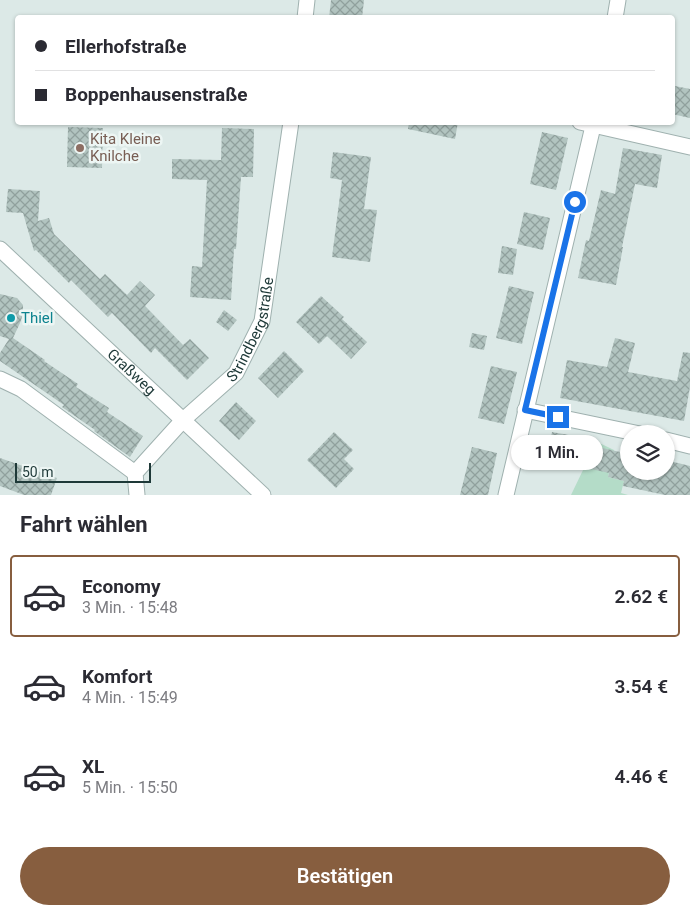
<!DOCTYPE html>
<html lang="de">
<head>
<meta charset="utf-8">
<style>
	:root { --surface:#fff; --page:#f7f7f7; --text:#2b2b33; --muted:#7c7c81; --line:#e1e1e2; --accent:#875e3f }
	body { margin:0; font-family:Roboto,sans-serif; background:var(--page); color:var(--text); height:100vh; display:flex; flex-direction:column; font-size:19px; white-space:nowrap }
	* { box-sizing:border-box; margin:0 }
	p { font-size:16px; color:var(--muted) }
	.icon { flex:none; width:28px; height:28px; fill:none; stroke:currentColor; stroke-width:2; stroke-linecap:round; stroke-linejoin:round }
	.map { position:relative; height:495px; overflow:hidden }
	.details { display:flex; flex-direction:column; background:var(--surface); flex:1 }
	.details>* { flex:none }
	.guide { position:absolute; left:15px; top:15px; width:660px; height:110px; border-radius:5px; box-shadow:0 1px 4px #0004; display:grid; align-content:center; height:110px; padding:0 20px; background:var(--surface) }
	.buttons { position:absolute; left:620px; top:425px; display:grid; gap:10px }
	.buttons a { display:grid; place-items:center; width:55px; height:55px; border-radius:50%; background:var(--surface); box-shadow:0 1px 4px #0004; font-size:25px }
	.scale { position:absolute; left:15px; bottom:12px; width:136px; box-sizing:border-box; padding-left:5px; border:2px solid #1e3938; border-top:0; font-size:14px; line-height:18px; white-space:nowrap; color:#1e3938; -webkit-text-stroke:4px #edf6f4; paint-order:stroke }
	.end { position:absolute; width:22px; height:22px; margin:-11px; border:6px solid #1a73e8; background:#fff; box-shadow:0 0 0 2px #fff }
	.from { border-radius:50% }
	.bubble { position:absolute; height:35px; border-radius:18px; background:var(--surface); box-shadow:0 1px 4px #0004; font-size:16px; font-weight:600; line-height:35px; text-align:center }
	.guide b { display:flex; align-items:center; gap:18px; height:48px; font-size:19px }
	.guide b+b { border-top:1px solid var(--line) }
	.guide i { width:12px; height:12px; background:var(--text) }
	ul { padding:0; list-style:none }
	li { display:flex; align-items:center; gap:15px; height:82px; margin:0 10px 8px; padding:0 10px; border:2px solid transparent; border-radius:5px }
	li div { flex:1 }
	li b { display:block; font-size:19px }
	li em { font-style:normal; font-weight:600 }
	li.on { border-color:var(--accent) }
	li>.icon { width:45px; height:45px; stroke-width:1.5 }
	h2 { padding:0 20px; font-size:22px; line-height:60px }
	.primary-button { display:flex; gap:10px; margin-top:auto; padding:10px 20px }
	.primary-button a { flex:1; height:58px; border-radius:30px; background:var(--accent); color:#fff; font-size:20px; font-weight:600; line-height:58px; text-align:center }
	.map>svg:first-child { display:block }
</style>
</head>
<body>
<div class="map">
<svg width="690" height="495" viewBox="0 0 690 495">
	<defs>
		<pattern id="building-cross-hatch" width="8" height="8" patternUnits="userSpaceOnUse" patternTransform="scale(1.25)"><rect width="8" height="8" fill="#b2c4c0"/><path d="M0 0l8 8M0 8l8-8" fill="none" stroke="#90a09d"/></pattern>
	</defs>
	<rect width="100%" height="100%" fill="#dce9e7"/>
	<path fill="#b4dcc8" d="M591,439L614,450L608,477L624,481L621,493L628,495H571L584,468Z"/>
	<path fill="url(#building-cross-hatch)" d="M331,0H364L362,18H329Z
		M675,86L690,89V118L672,114V95Z
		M409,122H458L455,139L408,129Z
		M68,127L103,128L102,168L67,167Z
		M222,128L254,129L253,177H241L236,249H234L231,300L190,297L192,266L202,267L207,180L172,179V159L221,160Z
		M542,132L568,138L556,190L530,184Z
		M623,148L662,155L657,188L635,184L622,247H623L616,285L578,278L586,240L589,241L601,190L615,194Z
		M333,152L371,157L364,209L377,210L370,262L332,257L342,180L330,178Z
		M8,189L40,191L38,221L49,218L54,234L100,279L105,274L127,295L140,281L155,295L145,306L183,345L190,339L209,358L187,380L155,348L151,353L112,313L108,317L71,280L69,283L36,250L34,251L23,213L6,212Z
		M524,212L550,218L543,250L517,244Z
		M502,246L517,249L513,275L498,273Z
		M509,286L534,292L522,344L496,338Z
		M0,294L17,298L23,305V314L20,323L13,338L45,360L44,361L78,384L76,387L109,408L107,412L143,436L130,457L94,431L95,430L62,407L64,405L0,361V353L9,339L0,336Z
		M321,296L344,317L342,319L367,342L351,359L327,336L319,344L296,322Z
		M224,310L237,320L228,331L216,322Z
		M472,333L487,336L484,350L469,347Z
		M615,338L635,343L628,372L677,381L683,352L690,353V387L684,421L560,398L567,360L607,367Z
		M284,351L304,371L278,398L258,378Z
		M491,366L517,372L504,424L478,418Z
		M236,402L256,421L239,440L219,421Z
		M334,432L353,450L344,459L354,469L336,488L307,460Z
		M552,432L591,439L589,445L629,454V471H666V460L690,466V495H665L623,486L624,481L608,477L609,473L546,459Z
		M472,447L497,453L488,495H460Z
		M0,458L57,478L51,495H24L0,486Z"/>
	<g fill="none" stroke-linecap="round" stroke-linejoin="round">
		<g stroke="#9fb1af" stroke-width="17">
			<g id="minor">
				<path d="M305,18L307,0"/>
				<path d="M615,18L618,0"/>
				<path d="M580,122L690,147"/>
				<path id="s1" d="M0,249L263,495"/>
				<path d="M0,379L21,389L135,473"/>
				<path d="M525,410L640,434"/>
				<path d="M666,440L690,446"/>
				<path id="s2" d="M137,495L135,473L183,420L236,373L262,321L291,122"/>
				<path d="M506,495L594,122"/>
			</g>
		</g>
		<use href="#minor" stroke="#fff" stroke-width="15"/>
	</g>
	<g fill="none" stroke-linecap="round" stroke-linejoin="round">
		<path stroke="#1a73e8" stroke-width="6" d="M558,417L525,410L575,202"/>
	</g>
	<circle fill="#8d6e63" stroke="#edf6f4" stroke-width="2" cx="80" cy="148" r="5"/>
	<circle fill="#0f9aa8" stroke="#edf6f4" stroke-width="2" cx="11" cy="318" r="5"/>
	<g text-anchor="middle" stroke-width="5" stroke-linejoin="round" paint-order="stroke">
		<g font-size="15" fill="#785e54" stroke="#edf6f4" text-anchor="start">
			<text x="90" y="144">Kita Kleine<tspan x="90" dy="17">Knilche</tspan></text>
		</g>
		<g font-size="15" fill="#0d838f" stroke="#edf6f4" text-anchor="start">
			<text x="21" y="323">Thiel</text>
		</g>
		<g font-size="15" fill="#1e3938" stroke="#edf6f4">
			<text dy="5" stroke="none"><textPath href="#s2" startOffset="211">Strindbergstraße</textPath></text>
			<text dy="5" stroke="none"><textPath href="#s1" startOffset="180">Graßweg</textPath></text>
		</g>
	</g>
</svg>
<div class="buttons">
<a><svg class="icon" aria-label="layers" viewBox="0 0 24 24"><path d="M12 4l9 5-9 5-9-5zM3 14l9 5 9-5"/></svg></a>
</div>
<div class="scale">50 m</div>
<i class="end from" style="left:575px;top:202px"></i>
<i class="end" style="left:558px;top:417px"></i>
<div class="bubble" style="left:511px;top:435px;width:92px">1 Min.</div>
<div class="guide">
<b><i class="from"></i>Ellerhofstraße</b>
<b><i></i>Boppenhausenstraße</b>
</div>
</div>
<section class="details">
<h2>Fahrt wählen</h2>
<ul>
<li class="on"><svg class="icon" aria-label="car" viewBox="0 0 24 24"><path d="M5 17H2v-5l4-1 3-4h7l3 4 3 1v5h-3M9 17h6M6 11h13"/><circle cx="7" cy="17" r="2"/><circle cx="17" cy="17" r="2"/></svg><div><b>Economy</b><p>3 Min. · 15:48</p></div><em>2.62 €</em></li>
<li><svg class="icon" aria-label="car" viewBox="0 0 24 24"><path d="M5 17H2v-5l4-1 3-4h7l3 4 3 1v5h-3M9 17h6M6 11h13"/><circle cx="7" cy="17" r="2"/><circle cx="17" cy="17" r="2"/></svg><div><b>Komfort</b><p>4 Min. · 15:49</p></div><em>3.54 €</em></li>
<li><svg class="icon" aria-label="car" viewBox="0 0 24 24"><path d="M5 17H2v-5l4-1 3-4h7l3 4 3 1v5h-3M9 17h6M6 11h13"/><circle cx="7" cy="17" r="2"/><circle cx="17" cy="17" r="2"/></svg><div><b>XL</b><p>5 Min. · 15:50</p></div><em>4.46 €</em></li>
</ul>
<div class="primary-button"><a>Bestätigen</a></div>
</section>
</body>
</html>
